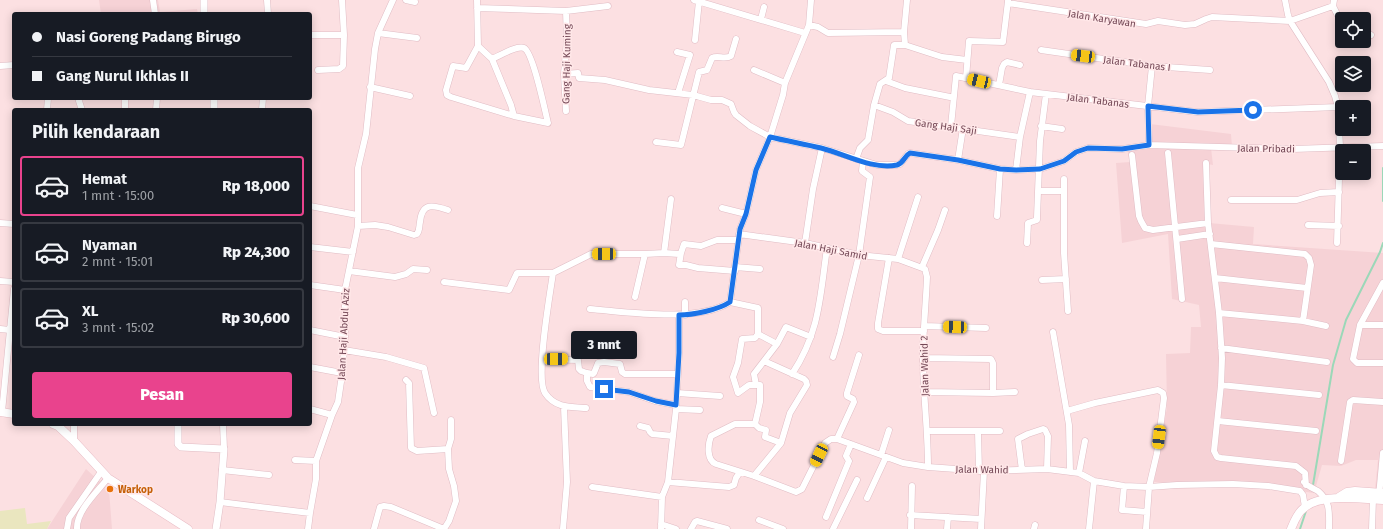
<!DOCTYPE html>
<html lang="id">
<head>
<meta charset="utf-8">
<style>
	:root { --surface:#171b24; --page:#242831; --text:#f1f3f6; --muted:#9ea1a6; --line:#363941; --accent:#e9438d }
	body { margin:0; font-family:"Fira Sans",sans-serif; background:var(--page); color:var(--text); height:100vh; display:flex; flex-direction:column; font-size:15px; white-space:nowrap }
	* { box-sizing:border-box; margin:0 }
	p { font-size:13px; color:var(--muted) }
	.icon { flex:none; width:22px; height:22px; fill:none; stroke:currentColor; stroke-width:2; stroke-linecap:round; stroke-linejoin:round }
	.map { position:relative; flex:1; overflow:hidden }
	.panel { position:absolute; left:12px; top:108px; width:300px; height:318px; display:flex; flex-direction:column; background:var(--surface); border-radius:4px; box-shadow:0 2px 10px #0003 }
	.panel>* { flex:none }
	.hud { position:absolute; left:12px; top:12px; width:300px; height:88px; border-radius:4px; box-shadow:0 2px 10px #0003; display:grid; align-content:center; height:88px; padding:0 20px; background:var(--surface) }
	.tools { position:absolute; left:1335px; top:12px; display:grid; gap:8px }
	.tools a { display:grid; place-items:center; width:36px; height:36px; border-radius:4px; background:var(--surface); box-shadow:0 2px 10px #0003; font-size:20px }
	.end { position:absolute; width:18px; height:18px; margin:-9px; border:5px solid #1a73e8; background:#fff; box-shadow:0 0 0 2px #fff }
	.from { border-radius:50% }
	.bubble { position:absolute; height:28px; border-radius:4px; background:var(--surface); box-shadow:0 2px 10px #0003; font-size:13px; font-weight:800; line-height:28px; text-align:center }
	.car { position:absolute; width:12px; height:24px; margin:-12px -6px; border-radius:5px; box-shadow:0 0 3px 1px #0007; background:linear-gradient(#f5c518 24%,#345 0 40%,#f5c518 0 76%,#345 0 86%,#f5c518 0) }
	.hud b { display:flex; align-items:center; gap:14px; height:38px; font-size:15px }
	.hud b+b { border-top:1px solid var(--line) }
	.hud i { width:10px; height:10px; background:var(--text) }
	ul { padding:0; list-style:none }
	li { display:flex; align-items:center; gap:12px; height:60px; margin:0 8px 6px; padding:0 12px; border:2px solid var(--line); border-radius:4px }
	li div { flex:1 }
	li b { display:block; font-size:15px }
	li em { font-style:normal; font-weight:800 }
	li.on { border-color:var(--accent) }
	li>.icon { width:36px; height:36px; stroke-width:1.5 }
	h2 { padding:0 20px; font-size:18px; line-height:48px }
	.action { display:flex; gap:8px; margin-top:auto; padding:8px 20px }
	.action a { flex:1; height:46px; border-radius:4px; background:var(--accent); color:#fff; font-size:16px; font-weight:800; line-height:46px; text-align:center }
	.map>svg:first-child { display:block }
</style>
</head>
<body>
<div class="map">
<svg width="1383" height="529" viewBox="0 0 1383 529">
	<rect width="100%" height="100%" fill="#fce0e2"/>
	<path fill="#f6d2d6" d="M99,0H158L160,12L197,9L198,14H101Z
		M1150,124L1231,134L1232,147L1211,148L1213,165L1207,164L1209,223L1254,227L1253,244L1383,253V490H1375L1378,460H1356L1341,466L1322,465L1314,493L1229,482L1209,485L1154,482L1167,407L1166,354L1190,353L1191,327H1201L1199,305L1172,299L1168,234L1122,243L1116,163L1130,162L1128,152L1147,149Z
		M86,469L109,490L112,529H47Z"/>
	<path fill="#eae6bf" d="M25,508L27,524L51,521L47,529H0V511Z"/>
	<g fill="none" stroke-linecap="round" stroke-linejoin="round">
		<path stroke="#9bd8b8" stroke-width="2" d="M1383,168V201
			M1313,485L1333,365L1346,320L1380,252L1383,243
			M1300,529L1306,511"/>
		<g stroke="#e0bcc4" stroke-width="7">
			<path id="minor" d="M153,0L155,14
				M267,0L268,14
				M406,0L415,2
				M477,0L478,46L466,68L453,66L446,90L447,95L451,97L514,116L548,123C545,111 533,52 524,48C517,45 499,56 492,59
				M694,0L805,33
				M1285,0L1288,15L1290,21L1329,82L1335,96L1338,107L1340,147L1337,243
				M1008,3L1146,24L1158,21L1185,25L1195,24L1206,19L1212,17L1290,21L1333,6L1334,0
				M1333,6L1337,14L1342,19
				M477,8L566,11L608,6
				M761,19L764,7
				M809,25L818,27L828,33L904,32
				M1364,32L1371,35
				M378,33L417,38
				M310,35H344
				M695,40L699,1
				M905,45L904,32L907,0
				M478,46L492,59L511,105L514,116
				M1041,50L1152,66L1210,70
				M677,52L690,55L678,93
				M0,66L14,65
				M318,70L339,69L343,66L344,35L342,0
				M754,70L785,83
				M564,74L578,73L579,78L605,80L649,90L693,95L711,100H722L731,104L734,112L736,115L750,126L770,137L822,148L877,165H896L900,164L908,154L910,153L958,160L1000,169L1016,170L1040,169L1064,161L1076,152L1088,148L1122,149L1149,145L1293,149L1383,146
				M966,78L969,41L1003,42L1008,1
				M886,81L905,88L950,97
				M999,85L1002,68L1004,64L1007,62L1020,65
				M370,87L410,96
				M79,101L82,110
				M874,105L893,112L908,121L1020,137
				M47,110L48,98
				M125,110V98
				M156,110L157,98
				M262,110L263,98
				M566,111L564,74L567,40L566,11
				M951,126L956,76L1030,92L1197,112L1338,107
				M1041,126L1062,129
				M656,142L681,145L699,72L707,70L712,58C718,55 725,60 731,56L736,39
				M1149,145L1148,106L1152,66
				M1168,153L1182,299
				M1132,155L1139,216L1141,221L1145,228L1153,230L1208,223
				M856,159L860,148L868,140L874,105L880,84L889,78L894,45H905L942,57L967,60
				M958,160L963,128
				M1206,163L1208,223L1219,313L1222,358L1221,385L1214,451L1217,457L1221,458L1296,466L1305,473L1306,485
				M1016,170L1020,137L1030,92
				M1064,179V253L1068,311
				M1039,191H1063
				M1231,200H1297L1320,193L1339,192
				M310,206L357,215
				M722,208L746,214
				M997,216L1000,169
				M0,223L14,224
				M1308,225L1339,226
				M358,226L375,225L388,227L414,235L417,234C420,230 419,226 420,222C422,202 433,205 448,210
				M739,234L805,243L859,255L898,259L925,269L927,277C926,303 923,330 923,357C923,394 928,430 928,467
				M1177,239L1210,234
				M805,243L813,189L822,148
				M1027,243L1028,223L1037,220V217L1040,141L1046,94
				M1211,244L1305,254L1309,258L1311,265L1303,321
				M310,247L353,252
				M664,253L671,199
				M681,253L679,265H686L698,268L735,271
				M889,258L878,323V329L883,331H924
				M898,259L918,197
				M735,267L760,269
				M922,267L938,230L945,210
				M349,271L395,277L406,274L413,269L427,270
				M553,273C550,294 535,378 545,393C555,408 570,407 586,408
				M1215,278L1307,288
				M1042,280L1066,279
				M0,281L14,282
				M444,282L509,290L517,273H553L591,254H645L664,253L679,254L681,253L684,244L701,246L717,240H738
				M1383,283L1360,325L1353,359L1357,363H1383
				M310,285L345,290
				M635,297L645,254
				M685,302V315
				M730,302L758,308V334L777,344L786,327L811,337
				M590,309C628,312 698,323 730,302L740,229L746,214L756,170L770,137L783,95L785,83L809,25L811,0
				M1219,313L1303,321L1326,326
				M1360,325H1383
				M924,326L986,328
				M0,329L10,330
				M310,330L345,337
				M1053,332L1069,425L1070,472
				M1221,348L1327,362
				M344,350L386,357L424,368L434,413
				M833,357L840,334L859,255L870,177L862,171L863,161
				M923,358L991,359L993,363V393
				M542,359L578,360L579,369L581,371L587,373V381L590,387L629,392L655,401L676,405
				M310,367L342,373
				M587,373L593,374L594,373L598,363L604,362L620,364L622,372L625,374H678
				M792,374C820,332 820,296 827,248
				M406,380L409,383L411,448L417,451L448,449
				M756,385L754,374L764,361
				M1221,385L1319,395
				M924,392L993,393L1015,392
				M677,393L720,396
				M310,409L332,415
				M676,409L700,410
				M1067,411L1095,403L1153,391L1158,390L1163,393L1164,398L1157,453L1149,487L1146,529
				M2,412L14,289
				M1218,421L1316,431
				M74,424V441
				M223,424L224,449
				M755,424L760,402V385H749L738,393L733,377L738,363L742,339L755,338L758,334
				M640,426L648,428L650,432L652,434L673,436
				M927,431H1000
				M978,432L979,471
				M837,439L854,402L853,399L847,396V393L859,355
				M781,443L765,437L766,430L759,428L755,424H735L711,436C708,444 706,460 716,464L754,476L796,492L802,489L825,443L831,439H837L903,463L928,467L984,471L1047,469L1079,473L1094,481L1124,486L1149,487L1177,485L1233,484L1268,486L1300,491L1303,495L1305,507
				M881,455L889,430
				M295,460L316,461
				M1341,461L1350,402L1353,400L1383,402
				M222,470L269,475
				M1022,470L1018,439L1028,434L1043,429L1045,430L1048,436L1047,469
				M1079,473L1085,441
				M754,476L781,443L790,413L807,385L806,381L804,379L764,361L777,344
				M668,482L729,487L734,485L736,478L740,472
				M1304,482C1308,487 1313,488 1318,491C1331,502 1329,513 1329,529
				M1124,486L1122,510L1147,512
				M592,487L662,497
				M1379,496L1383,453
				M867,498L886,457
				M220,502L310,513
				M910,515L981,519
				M826,517L849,461L846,456L851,444
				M759,520L783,529
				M661,524L676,529
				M67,529L69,518L101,472
				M77,529C76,511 97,492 108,478
				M308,529L310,513L316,479V461L332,415L338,402L342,375L345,337V290L358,226V168L366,134L375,49L378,33L393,0
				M374,529L380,507L384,506L391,507L444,529
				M444,529L449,521L456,501L454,486L449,469L448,449L451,439V420
				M563,529L567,482L564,407
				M661,529L662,497L668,482L676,409L679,353V315
				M691,529L695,522L697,521L727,529
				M833,529L857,480
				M911,529L912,486
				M947,529L948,517
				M981,529L984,471
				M1034,529L1035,525
				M1089,529L1094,481
				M1372,529L1373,499"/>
		</g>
		<g stroke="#e0bcc4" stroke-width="8">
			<path id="tertiary" d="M204,0V14
				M214,110V98
				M178,424V444L181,447L224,449L220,502L216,529"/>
		</g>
		<g stroke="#e8bcc5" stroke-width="9">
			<path id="secondary" d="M0,412L14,414
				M53,424L58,426L74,441L108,478L188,529
				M1339,497L1347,492L1355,491L1383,493
				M1291,529C1294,522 1297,513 1304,508C1320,493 1362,499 1383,500"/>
		</g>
		<use href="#minor" stroke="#fff" stroke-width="6"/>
		<use href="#tertiary" stroke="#fff" stroke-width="7"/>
		<use href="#secondary" stroke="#fff" stroke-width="8"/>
	</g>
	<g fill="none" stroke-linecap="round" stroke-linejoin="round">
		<path stroke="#1a73e8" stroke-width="5" d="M604,389L629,392L656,401L676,405L679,353V315C693,315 718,310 730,302L740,229L746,214L756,170L770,137C787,141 804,144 821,148C845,154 872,170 897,165C904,163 904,156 910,153L958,160L1000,169L1016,170L1040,169L1064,161L1076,152L1088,148L1122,149L1149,145L1148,106L1198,112L1253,110"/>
	</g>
	<circle fill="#e8710a" stroke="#ffe7e8" stroke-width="1.5" cx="110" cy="489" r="4"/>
	<g text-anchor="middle" stroke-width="3" stroke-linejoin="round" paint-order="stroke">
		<g font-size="10" fill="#734755" stroke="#ffe7e8">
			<text transform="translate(1102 18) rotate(9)" y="4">Jalan Karyawan</text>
			<text transform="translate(1137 63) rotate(7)" y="4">Jalan Tabanas I</text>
			<text transform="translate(566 64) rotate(-89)" y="4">Gang Haji Kuming</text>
			<text transform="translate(1098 100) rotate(7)" y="4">Jalan Tabanas</text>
			<text transform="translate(946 126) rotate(8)" y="4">Gang Haji Saji</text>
			<text transform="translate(1266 148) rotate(1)" y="4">Jalan Pribadi</text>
			<text transform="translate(831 249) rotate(11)" y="4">Jalan Haji Samid</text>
			<text transform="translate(343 334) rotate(-87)" y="4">Jalan Haji Abdul Aziz</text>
			<text transform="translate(924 366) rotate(-91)" y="4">Jalan Wahid 2</text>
			<text transform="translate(982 469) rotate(1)" y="4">Jalan Wahid</text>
		</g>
		<g font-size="10" font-weight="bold" fill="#c56008" stroke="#ffe7e8" text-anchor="start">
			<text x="118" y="493">Warkop</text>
		</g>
	</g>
</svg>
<div class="tools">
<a><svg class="icon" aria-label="locate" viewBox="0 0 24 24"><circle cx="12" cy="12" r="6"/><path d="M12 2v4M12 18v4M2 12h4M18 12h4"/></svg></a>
<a><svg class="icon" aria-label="layers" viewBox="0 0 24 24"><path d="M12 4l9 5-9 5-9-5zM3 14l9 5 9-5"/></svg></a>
<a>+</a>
<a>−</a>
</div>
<i class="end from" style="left:1253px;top:110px"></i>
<i class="end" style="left:604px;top:389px"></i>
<div class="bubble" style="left:571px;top:331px;width:66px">3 mnt</div>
<i class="car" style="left:1083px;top:56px;rotate:277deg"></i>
<i class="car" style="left:979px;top:81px;rotate:283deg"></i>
<i class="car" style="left:604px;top:254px;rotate:270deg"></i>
<i class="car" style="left:955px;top:327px;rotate:272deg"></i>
<i class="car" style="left:556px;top:359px;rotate:89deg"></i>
<i class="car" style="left:1159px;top:437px;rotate:187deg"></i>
<i class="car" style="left:819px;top:455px;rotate:206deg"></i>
<div class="hud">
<b><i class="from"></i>Nasi Goreng Padang Birugo</b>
<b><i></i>Gang Nurul Ikhlas II</b>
</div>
<section class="panel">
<h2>Pilih kendaraan</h2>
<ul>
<li class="on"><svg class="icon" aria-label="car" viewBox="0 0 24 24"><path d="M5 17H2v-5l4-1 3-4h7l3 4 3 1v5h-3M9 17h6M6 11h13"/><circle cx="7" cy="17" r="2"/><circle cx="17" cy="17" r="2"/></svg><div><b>Hemat</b><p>1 mnt · 15:00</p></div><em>Rp 18,000</em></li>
<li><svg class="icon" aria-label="car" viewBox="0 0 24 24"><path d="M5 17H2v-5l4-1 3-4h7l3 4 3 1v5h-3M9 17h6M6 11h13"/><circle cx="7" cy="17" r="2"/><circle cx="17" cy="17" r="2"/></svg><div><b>Nyaman</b><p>2 mnt · 15:01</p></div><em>Rp 24,300</em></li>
<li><svg class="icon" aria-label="car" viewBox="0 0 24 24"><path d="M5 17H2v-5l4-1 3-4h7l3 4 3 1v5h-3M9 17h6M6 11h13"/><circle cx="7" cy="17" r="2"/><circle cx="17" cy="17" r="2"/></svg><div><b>XL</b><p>3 mnt · 15:02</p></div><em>Rp 30,600</em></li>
</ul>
<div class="action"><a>Pesan</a></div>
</section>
</div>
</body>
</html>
